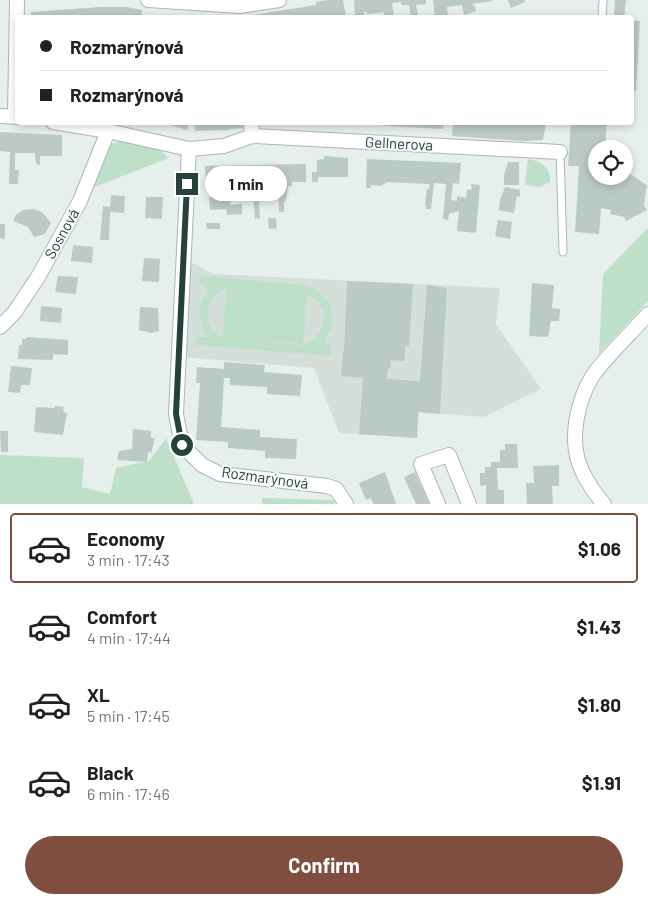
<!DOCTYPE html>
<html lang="en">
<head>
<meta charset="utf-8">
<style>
	:root { --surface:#fff; --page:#f6f6f6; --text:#202124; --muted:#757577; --line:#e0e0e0; --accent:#7f4e3f }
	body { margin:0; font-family:Barlow,sans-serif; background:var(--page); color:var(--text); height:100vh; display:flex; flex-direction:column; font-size:19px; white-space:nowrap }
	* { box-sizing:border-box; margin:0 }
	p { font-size:16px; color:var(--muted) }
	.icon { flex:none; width:28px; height:28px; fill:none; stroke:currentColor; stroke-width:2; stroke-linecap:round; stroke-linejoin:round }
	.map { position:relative; height:504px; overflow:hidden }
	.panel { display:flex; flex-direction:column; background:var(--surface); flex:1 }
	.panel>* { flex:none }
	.banner { position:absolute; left:15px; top:15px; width:619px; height:110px; border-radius:5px; box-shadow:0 2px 8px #0003; display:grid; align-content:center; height:110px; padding:0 25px; background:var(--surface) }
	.buttons { position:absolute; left:588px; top:140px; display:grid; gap:10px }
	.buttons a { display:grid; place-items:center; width:45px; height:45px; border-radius:50%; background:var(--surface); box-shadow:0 2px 8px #0003; font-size:25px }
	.end { position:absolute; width:22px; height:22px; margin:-11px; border:6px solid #24423a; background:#fff; box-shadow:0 0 0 2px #fff }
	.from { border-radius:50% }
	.bubble { position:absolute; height:35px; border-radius:18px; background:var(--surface); box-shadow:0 2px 8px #0003; font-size:16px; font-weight:700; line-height:35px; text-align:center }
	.banner b { display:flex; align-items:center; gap:18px; height:48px; font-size:19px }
	.banner b+b { border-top:1px solid var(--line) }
	.banner i { width:12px; height:12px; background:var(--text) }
	ul { padding:9px 0 0; list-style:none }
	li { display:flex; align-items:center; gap:15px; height:70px; margin:0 10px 8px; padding:0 15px; border:2px solid transparent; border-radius:5px }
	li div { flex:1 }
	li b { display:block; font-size:19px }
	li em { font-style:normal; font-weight:700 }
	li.active { border-color:var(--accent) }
	li>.icon { width:45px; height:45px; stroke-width:1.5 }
	.button { display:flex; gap:10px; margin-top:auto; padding:10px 25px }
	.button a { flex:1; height:58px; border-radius:30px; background:var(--accent); color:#fff; font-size:20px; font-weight:700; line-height:58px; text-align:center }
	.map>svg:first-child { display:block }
</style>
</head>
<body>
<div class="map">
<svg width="648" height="504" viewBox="0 0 648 504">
	<rect width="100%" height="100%" fill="#e6efeb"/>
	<path fill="#d4dfda" d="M187,260L213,274L500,288L496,324L541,389L484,417L419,412L417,438L339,433L314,368L183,357Z"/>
	<path fill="#bfe0c8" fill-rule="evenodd" d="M120,141L160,150L169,158L89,189L109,145Z
		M528,159C542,161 551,168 550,182L540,187L525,185Z
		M648,228V301L599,354L603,274Z
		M201,276L306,285C330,293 341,319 325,340L331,347L330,356L195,345L196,337H208C197,321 196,306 208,290L200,284ZM226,288L223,337L222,338C200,326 204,297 226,288ZM307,294C334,304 326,341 300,345L224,338L303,344Z
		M166,438L194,504H0V455L84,458L82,487L110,494L116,468L149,461Z
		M262,498L333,500L335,504H262Z"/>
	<path fill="#bbcac4" d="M328,0H343L346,17L249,18L252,15L316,5V2Z
		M354,0H426V4L416,5L419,18H411L409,5H401V2L392,3L394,18H385L384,12L367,14V12H364L365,18H355Z
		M433,0H492V1L471,4L475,6L476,11L464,15L462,5L447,7L448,18H435Z
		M508,0H525V2L511,8Z
		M615,0H626L624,18H614Z
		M99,7H127L142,10V17L31,18V12Z
		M631,20L640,21L636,91H631Z
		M160,122H189L187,130Z
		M194,122H242L243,128L229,129V130L195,131Z
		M383,122H444L443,129L388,126L387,124L385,126H383Z
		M453,122H546L543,140L524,141L452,136Z
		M571,122H607L605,149H596V176H603V183L613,181V178L627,176L629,173L648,186L646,189L644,206L647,210L626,221L624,217L610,214L611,210L601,208L599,234L575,232L579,166H568Z
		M0,132L62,135V156H40V165L36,164L35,153H15V170H19L18,184H9L10,152L0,151Z
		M324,156L348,158V177H318V182H312V172H317V160L324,159Z
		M367,159L461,163L459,184L453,183L451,200L457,201V196L466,198L467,190L472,189L471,184L480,185L476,233L457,231L459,211L449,214L448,220L443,219L446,184L434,183L431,209H426L425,204L427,189H429L430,184L387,182L381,186L371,185V188H366Z
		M508,162H519V185H504V175Z
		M306,164V182H292V186H288L286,201H284V212H279L278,184L258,185L260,218L255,219L253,190H241V185L232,186L230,205L242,204V214L227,215L226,209L210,210L209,197L222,196V184L206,183L205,166Z
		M505,187L520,190V197L517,196L514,213L499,210L500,200Z
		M111,195L125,196L124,213L110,212L109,240H100L103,206L110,207Z
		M146,197H163L162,219L145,218Z
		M33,209L42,212L51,223L45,234L34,237L28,227L13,221L16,215L23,210Z
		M268,218H276L277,228L269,229Z
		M498,220L512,222L510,239L495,236Z
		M206,223H220V229H207Z
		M0,224H5V239L0,238Z
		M73,245L93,247L92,263L71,261Z
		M144,258L160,259L159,282L142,281Z
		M58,276L78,277L76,294L55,292Z
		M347,281L413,284L409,346H405V361L389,360L391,361L390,369L388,368L387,379L420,381L427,285L447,288L440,414L418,412L417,438L359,434L363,378L341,376L343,352H344Z
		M532,283L554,285L552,308L560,309L559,321H551L548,337L529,336Z
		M41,306L62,308L61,323L40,321Z
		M140,307L158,308L159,331L151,333L139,330Z
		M26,337L68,340V355L53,354V360L18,359L19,345H22V339H26Z
		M224,362L265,365L264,372L302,375L300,396L267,394V387L230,385V378H224L221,427L260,430V437L297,439L296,459L265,458V451L228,448V442L196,440L200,383H196L197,367L224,369Z
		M11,366L32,368L30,385H21L20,393L8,392Z
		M55,406L64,407L63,412L67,413L63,435L34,432L36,407L54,408Z
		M133,429L151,431V438H155L151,453L148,452L147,462L117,460L119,451L132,449Z
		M0,431H8V452H1Z
		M505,444H517L518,468H497L498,490H504V504H486V485L480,486V473H485V467H491V462H500V450H505Z
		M559,465V486H552L553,504H527L526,483H534L533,466Z
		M385,472L396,504H373L371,498L366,500L359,483Z
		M415,472L429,504H416L404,477Z"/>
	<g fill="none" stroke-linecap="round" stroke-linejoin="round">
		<g stroke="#a8b8b2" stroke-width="9">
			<path id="service" d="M602,18L603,0
				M560,152L563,252"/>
		</g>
		<g stroke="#a8b8b2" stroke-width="16">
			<path id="minor" d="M148,0L240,6L279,0
				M0,116L18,117
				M15,117L17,0
				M53,122L108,131L189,149L224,146L252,136L560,152
				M251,122L252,136
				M189,149L176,414L182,445L202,465L220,474L327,486L336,489L346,504
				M0,327L14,313L38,277L80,201L108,131
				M438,504L421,464L449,455L469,504
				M604,504C592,491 578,468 576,451C572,425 581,391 596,371C612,351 631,333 648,314"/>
		</g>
		<use href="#service" stroke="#fff" stroke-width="7"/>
		<use href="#minor" stroke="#fff" stroke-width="14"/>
	</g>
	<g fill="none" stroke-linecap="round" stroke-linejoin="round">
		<path stroke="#24423a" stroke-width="6" d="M182,445L176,414L187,184"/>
	</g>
	<g text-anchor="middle" stroke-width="4" stroke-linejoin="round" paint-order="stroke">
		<g font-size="15" fill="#24423a" stroke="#f7fbf9">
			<text transform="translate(399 144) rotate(3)" y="5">Gellnerova</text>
			<text transform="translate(62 234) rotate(-61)" y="5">Sosnová</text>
			<text transform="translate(265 478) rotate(8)" y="5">Rozmarýnová</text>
		</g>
	</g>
</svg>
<div class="buttons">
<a><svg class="icon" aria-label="locate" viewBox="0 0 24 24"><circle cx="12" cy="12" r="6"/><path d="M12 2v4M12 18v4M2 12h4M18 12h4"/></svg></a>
</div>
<i class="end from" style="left:182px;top:445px"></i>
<i class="end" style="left:187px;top:184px"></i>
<div class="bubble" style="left:205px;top:166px;width:82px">1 min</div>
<div class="banner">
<b><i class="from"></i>Rozmarýnová</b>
<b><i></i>Rozmarýnová</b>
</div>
</div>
<section class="panel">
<ul>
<li class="active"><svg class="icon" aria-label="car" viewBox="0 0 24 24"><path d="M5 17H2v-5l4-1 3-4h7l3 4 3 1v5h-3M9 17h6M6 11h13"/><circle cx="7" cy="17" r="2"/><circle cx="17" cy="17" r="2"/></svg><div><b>Economy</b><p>3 min · 17:43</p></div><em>$1.06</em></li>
<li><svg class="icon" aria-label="car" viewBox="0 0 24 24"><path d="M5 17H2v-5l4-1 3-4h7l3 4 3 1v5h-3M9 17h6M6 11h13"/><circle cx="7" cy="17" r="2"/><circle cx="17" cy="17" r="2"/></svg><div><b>Comfort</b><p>4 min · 17:44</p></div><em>$1.43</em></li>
<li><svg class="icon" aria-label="car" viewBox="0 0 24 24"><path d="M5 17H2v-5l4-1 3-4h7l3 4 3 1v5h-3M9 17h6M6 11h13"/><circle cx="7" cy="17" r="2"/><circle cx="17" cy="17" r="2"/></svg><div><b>XL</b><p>5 min · 17:45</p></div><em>$1.80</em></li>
<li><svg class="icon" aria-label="car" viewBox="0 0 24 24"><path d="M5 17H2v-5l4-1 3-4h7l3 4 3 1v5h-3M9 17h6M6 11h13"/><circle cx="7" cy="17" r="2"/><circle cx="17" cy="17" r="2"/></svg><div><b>Black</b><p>6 min · 17:46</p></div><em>$1.91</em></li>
</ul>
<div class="button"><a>Confirm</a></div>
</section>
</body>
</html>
